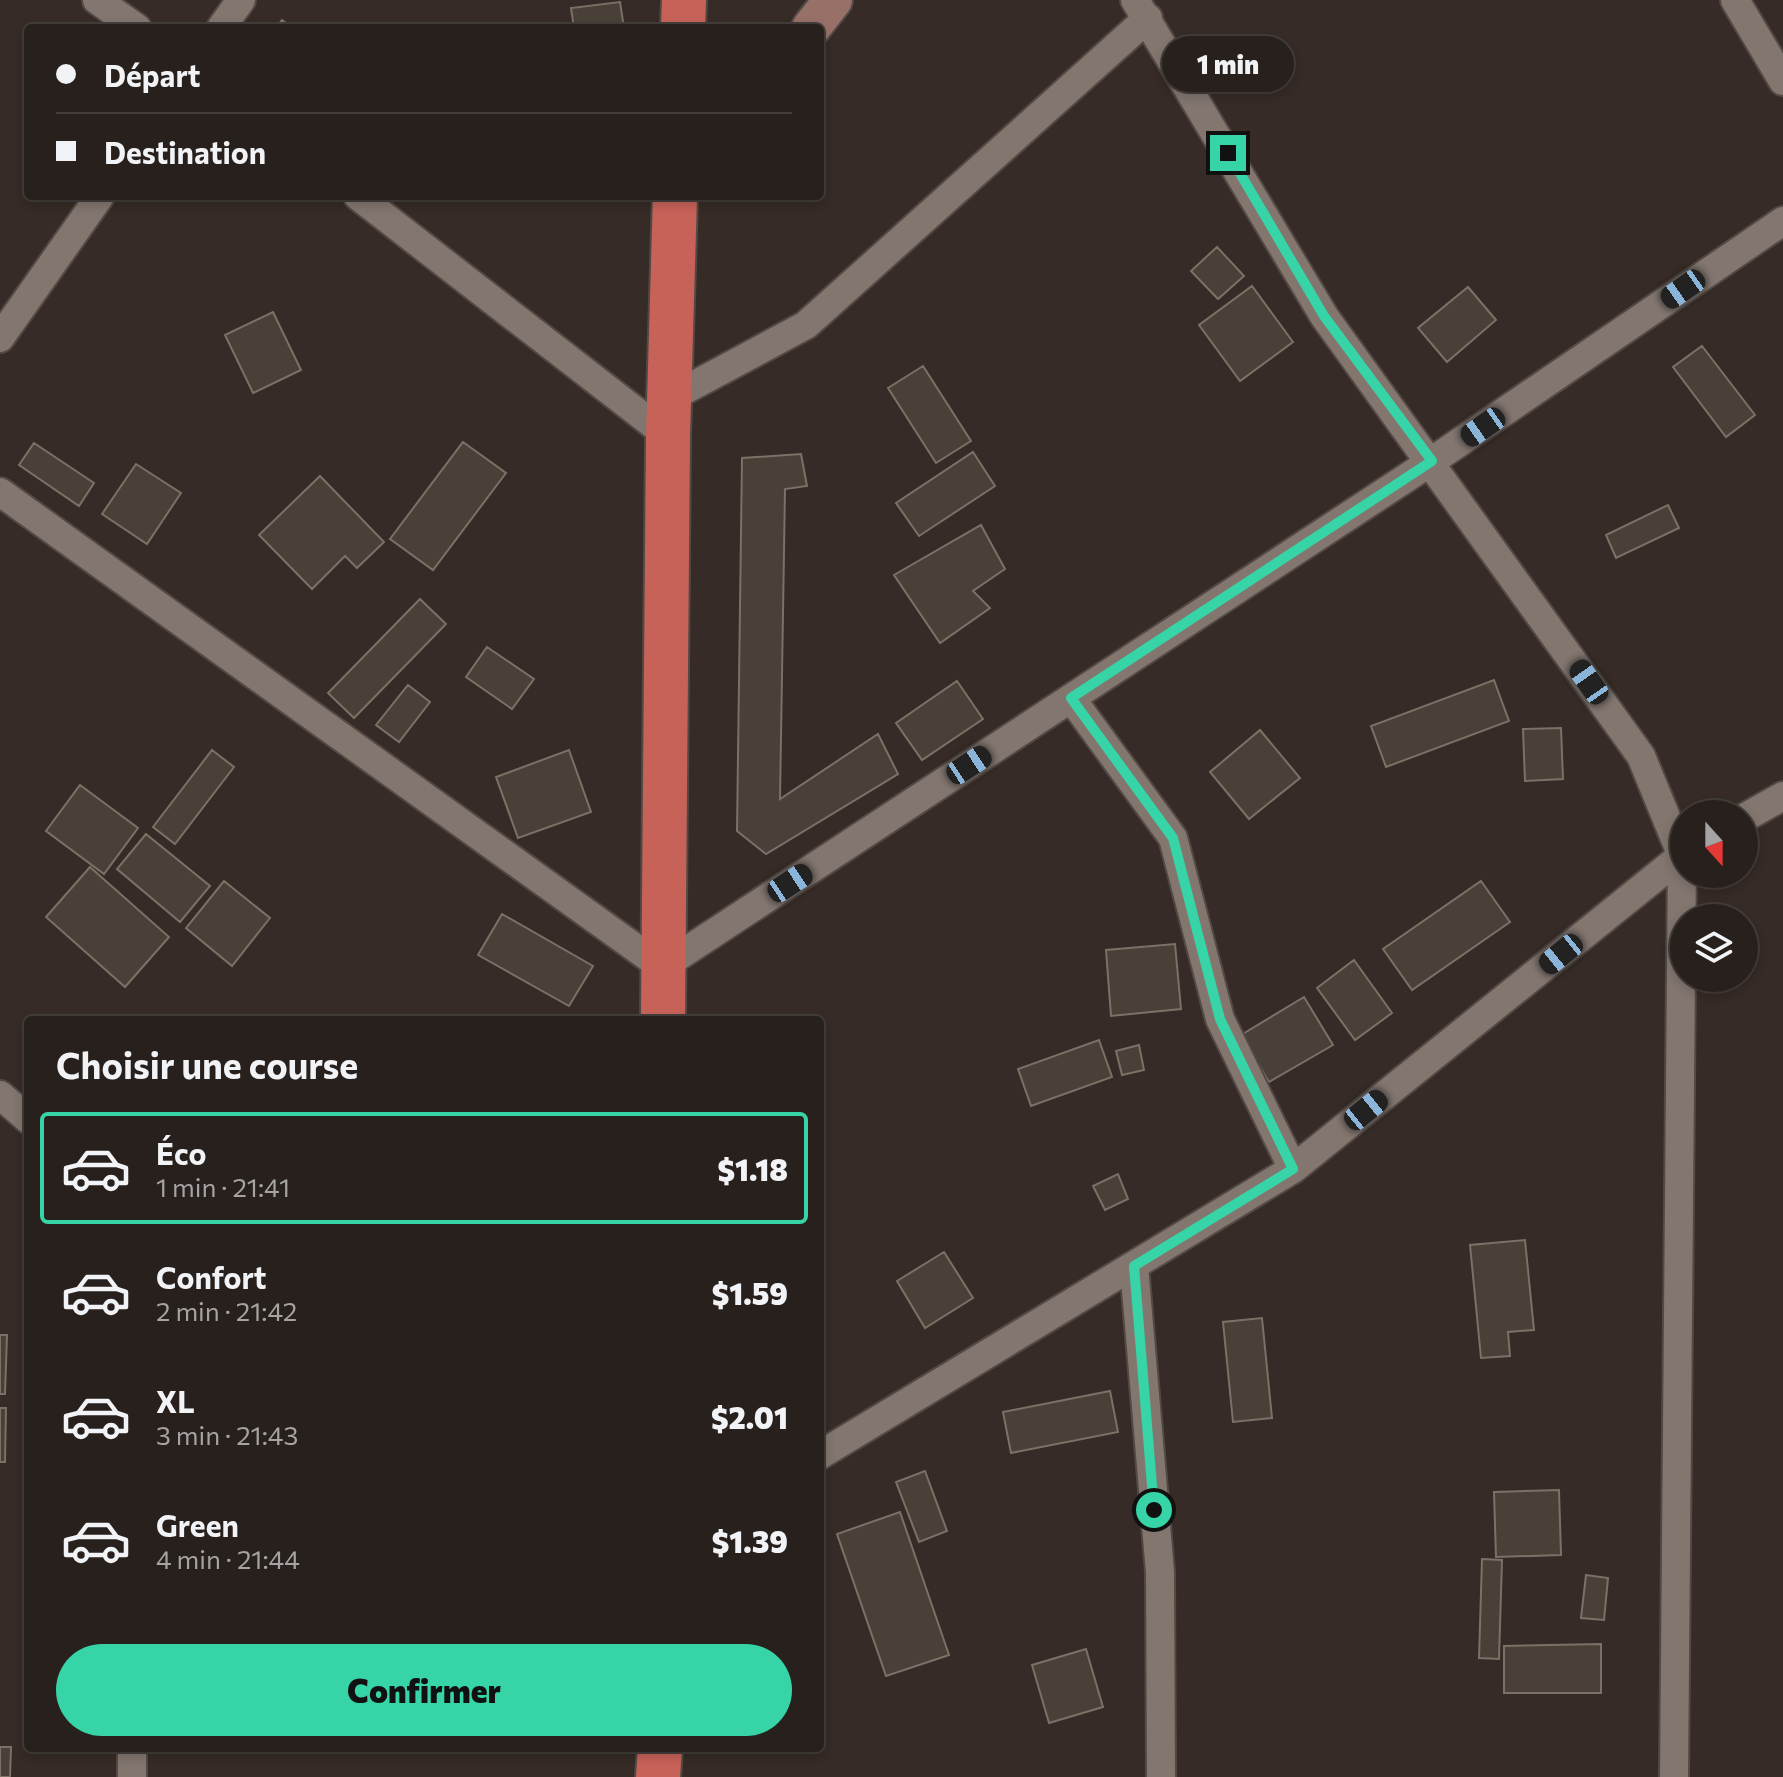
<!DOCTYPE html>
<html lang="fr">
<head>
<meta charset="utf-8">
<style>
	:root { --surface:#28201c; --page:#342d29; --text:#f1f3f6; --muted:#a5a3a3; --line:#443e3b; --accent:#36d4a7 }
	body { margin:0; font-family:Commissioner,sans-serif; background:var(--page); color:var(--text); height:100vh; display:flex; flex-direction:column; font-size:30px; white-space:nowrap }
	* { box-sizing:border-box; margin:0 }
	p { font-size:26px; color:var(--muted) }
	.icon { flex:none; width:44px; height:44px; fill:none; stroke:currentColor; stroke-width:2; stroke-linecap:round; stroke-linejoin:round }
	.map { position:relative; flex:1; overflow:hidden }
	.details { position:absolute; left:24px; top:1016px; width:800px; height:736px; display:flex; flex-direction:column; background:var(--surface); border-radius:8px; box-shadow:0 4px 12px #0003,0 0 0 2px var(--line) }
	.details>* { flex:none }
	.banner { position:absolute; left:24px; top:24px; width:800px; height:176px; border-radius:8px; box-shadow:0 4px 12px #0003,0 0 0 2px var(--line); display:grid; align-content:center; height:176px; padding:0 32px; background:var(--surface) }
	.needle { width:52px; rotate:159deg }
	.fabs { position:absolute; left:1670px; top:800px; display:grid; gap:16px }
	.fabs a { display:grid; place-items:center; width:88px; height:88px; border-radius:50%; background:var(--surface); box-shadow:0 4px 12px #0003,0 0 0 2px var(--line); font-size:40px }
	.end { position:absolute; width:36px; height:36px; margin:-18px; border:10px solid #36d4a7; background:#111; box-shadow:0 0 0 4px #111 }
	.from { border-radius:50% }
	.bubble { position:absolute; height:56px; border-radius:28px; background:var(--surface); box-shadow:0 4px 12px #0003,0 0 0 2px var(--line); font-size:26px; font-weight:800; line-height:56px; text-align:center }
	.car { position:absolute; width:24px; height:48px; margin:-24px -12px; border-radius:10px; box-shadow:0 0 6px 2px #0007; background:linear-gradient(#222 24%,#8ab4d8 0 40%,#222 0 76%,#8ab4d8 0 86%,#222 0) }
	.banner b { display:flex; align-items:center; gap:28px; height:76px; font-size:30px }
	.banner b+b { border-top:2px solid var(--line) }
	.banner i { width:20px; height:20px; background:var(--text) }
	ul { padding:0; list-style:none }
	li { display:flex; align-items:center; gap:24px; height:112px; margin:0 16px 12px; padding:0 16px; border:4px solid transparent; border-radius:8px }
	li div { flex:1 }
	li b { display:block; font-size:30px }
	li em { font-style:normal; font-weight:800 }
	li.selected { border-color:var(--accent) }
	li>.icon { width:72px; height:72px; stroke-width:1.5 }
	h2 { padding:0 32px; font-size:36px; line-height:96px }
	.primary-button { display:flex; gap:16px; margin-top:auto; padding:16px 32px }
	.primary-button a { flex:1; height:92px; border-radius:48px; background:var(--accent); color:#111; font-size:32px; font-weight:800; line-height:92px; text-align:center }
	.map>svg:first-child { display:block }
</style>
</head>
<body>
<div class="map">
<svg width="1783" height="1777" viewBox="0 0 1783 1777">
	<rect width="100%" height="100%" fill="#362b26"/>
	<path fill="#494138" stroke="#7a7167" stroke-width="2" d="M620,2L624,28H574L571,8Z
		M282,20L293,28H276Z
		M1217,247L1244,276L1218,299L1191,271Z
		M1252,286L1293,342L1240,381L1199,325Z
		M1468,287L1496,320L1447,362L1418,328Z
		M273,312L301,370L253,393L225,335Z
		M1702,346L1755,415L1726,437L1673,367Z
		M923,366L971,441L936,463L888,388Z
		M463,442L506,473L433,570L390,539Z
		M34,443L94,483L79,506L19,465Z
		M973,452L995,486L919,536L896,503Z
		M801,454L807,486L785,489L780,799L878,734L898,774L766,854L737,831L742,458Z
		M136,464L181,493L147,544L102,514Z
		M320,476L384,542L357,568L345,556L312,589L259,535Z
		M1668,505L1679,528L1616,558L1606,535Z
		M981,525L1005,569L973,591L990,608L940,643L894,575Z
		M420,599L446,624L354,718L328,693Z
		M487,647L534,679L512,709L466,677Z
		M1494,680L1509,721L1386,767L1371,726Z
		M957,681L983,719L922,760L896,723Z
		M408,685L430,702L399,742L376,725Z
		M1561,728L1563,779L1525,781L1523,729Z
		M1260,730L1300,778L1249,819L1210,772Z
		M212,750L234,767L175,844L153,827Z
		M569,750L591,812L518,838L496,777Z
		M80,785L138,828L104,874L46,831Z
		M146,834L210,886L180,922L117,869Z
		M90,867L169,937L125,987L46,917Z
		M224,881L270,918L232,966L186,928Z
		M1481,881L1510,922L1412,990L1383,949Z
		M502,914L593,966L569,1006L478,955Z
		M1175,944L1181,1009L1111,1016L1106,950Z
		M1354,960L1392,1013L1355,1040L1317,988Z
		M1304,997L1333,1045L1269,1082L1241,1035Z
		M1099,1040L1112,1077L1031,1106L1018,1069Z
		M1139,1045L1144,1070L1122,1075L1116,1051Z
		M1118,1174L1128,1199L1105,1210L1093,1186Z
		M1525,1240L1534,1330L1508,1332L1510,1356L1481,1358L1470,1245Z
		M944,1252L973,1298L925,1328L897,1281Z
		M1262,1318L1272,1418L1233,1422L1223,1322Z
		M0,1335H7L5,1394H0Z
		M1110,1391L1118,1432L1011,1453L1003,1412Z
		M0,1408H6L5,1462H0Z
		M925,1471L947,1531L919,1542L896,1482Z
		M1559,1490L1561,1555L1496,1557L1494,1492Z
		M900,1512L949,1655L886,1676L837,1534Z
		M1482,1559L1502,1560L1499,1659L1479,1658Z
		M1586,1575L1608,1578L1604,1620L1581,1618Z
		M1601,1644V1693H1504V1646Z
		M1086,1649L1103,1707L1049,1723L1032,1665Z
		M0,1747H11L10,1777H0Z"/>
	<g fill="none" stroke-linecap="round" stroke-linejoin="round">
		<g stroke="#524944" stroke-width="32">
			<path id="street" d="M97,0L137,28
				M1135,0L1324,316L1641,756L1682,856L1674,1777
				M1735,0L1783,81
				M221,28L241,0
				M358,196L668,436
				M0,338L100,196
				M670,398L806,325L1148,18
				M0,492L662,967L1432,461L1783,221
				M1071,698L1173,838L1220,1019L1293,1169
				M1744,818L1783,796
				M0,1095L28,1119
				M1134,1266L1160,1572L1161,1777
				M820,1455L1293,1169L1684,854
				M132,1748V1777"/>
		</g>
		<g stroke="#524944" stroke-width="42">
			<path id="secondary" d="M811,28L833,0"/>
		</g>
		<g stroke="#524944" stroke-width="48">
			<path id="highway" d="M683,28L684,0
				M663,1020L668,436L675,196
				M658,1777L660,1748"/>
		</g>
		<use href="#street" stroke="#82766f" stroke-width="28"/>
		<use href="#secondary" stroke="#977068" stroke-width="38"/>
		<use href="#highway" stroke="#c76259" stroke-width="44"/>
	</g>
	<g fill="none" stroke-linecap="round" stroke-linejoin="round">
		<path stroke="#36d4a7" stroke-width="10" d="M1154,1510L1134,1266L1293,1169L1220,1019L1173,838L1071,698L1432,461L1324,316L1228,153"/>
	</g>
</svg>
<div class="fabs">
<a><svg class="needle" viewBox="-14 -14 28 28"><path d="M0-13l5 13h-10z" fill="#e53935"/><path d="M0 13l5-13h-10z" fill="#a5a3a3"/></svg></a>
<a><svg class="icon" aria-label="layers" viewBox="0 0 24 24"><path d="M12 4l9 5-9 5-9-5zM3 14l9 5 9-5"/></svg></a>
</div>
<i class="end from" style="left:1154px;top:1510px"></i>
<i class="end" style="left:1228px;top:153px"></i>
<div class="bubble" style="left:1162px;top:36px;width:132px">1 min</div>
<i class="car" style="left:1683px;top:289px;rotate:235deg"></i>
<i class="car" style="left:1483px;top:427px;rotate:235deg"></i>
<i class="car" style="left:1589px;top:682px;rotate:325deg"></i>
<i class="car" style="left:969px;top:765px;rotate:57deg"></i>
<i class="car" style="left:790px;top:883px;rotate:57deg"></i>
<i class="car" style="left:1561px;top:954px;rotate:231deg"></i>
<i class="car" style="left:1366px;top:1110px;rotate:51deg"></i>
<div class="banner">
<b><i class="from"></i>Départ</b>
<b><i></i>Destination</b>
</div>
<section class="details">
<h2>Choisir une course</h2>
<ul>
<li class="selected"><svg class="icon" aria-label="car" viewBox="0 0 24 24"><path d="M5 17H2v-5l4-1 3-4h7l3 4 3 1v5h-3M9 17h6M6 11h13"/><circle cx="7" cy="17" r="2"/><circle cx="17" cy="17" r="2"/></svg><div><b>Éco</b><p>1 min · 21:41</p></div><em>$1.18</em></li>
<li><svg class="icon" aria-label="car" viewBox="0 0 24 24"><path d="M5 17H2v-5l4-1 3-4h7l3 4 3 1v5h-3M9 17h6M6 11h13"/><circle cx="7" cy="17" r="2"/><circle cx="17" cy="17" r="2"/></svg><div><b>Confort</b><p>2 min · 21:42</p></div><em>$1.59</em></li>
<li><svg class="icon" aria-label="car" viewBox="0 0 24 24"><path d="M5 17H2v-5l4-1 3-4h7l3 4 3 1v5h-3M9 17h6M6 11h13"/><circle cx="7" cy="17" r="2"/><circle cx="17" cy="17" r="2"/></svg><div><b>XL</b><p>3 min · 21:43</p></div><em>$2.01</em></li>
<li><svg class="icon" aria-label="car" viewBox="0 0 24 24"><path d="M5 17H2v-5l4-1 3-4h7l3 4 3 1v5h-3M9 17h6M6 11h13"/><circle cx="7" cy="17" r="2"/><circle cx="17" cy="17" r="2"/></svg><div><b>Green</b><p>4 min · 21:44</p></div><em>$1.39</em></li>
</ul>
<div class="primary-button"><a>Confirmer</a></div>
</section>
</div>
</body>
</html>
